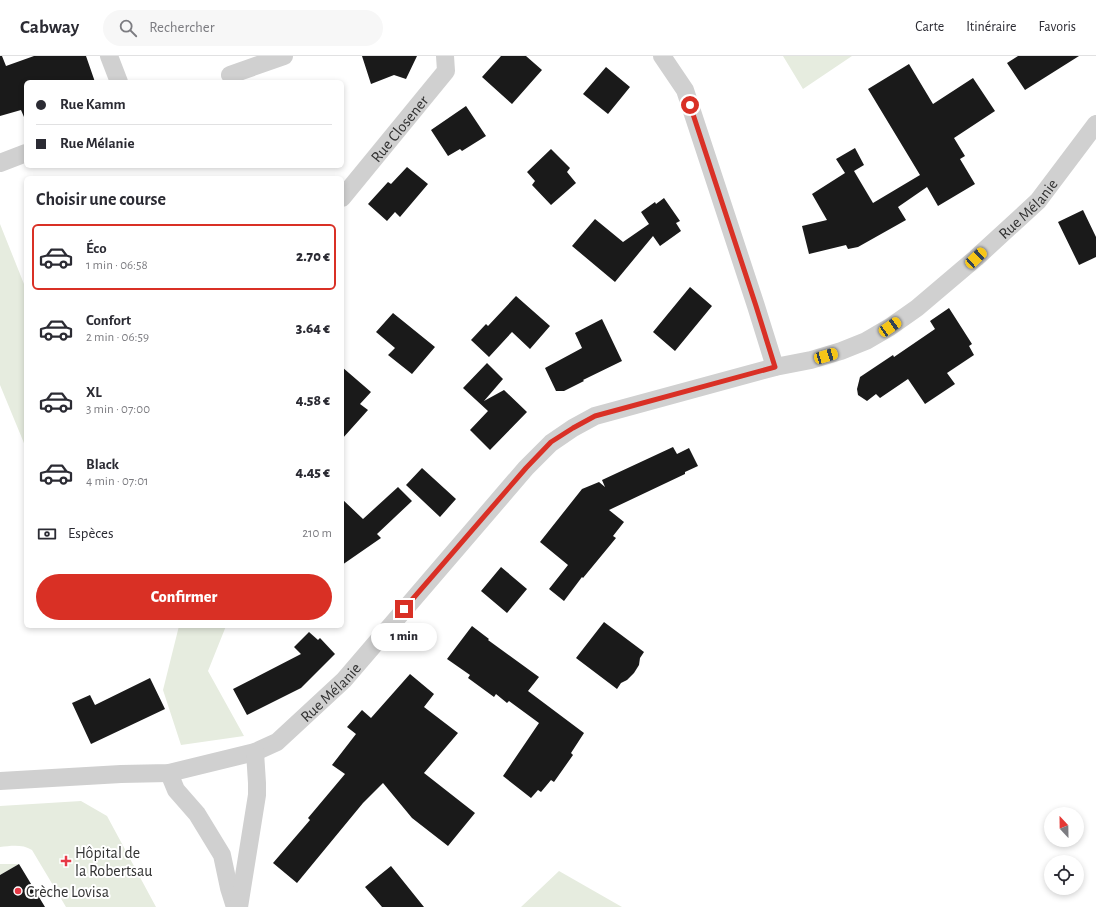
<!DOCTYPE html>
<html lang="fr">
<head>
<meta charset="utf-8">
<style>
	:root { --surface:#fff; --page:#f7f7f7; --text:#2b2b33; --muted:#7c7c81; --line:#e1e1e2; --accent:#d93025 }
	body { margin:0; font-family:"Alegreya Sans",sans-serif; background:var(--page); color:var(--text); height:100vh; display:flex; flex-direction:column; font-size:15px; white-space:nowrap }
	* { box-sizing:border-box; margin:0 }
	p { font-size:13px; color:var(--muted) }
	.icon { flex:none; width:22px; height:22px; fill:none; stroke:currentColor; stroke-width:2; stroke-linecap:round; stroke-linejoin:round }
	.map { position:relative; flex:1; overflow:hidden }
	.panel { position:absolute; left:24px; top:120px; width:320px; height:452px; display:flex; flex-direction:column; background:var(--surface); border-radius:6px; box-shadow:0 2px 6px #0003 }
	.panel>* { flex:none }
	.top-card { position:absolute; left:24px; top:24px; width:320px; height:88px; border-radius:6px; box-shadow:0 2px 6px #0003; display:grid; align-content:center; height:88px; padding:0 12px; background:var(--surface) }
	.needle { width:26px; rotate:338deg }
	.tools { position:absolute; left:1044px; top:751px; display:grid; gap:8px }
	.tools a { display:grid; place-items:center; width:40px; height:40px; border-radius:50%; background:var(--surface); box-shadow:0 2px 6px #0003; font-size:20px }
	.end { position:absolute; width:18px; height:18px; margin:-9px; border:5px solid #d93025; background:#fff; box-shadow:0 0 0 2px #fff }
	.from { border-radius:50% }
	.bubble { position:absolute; height:28px; border-radius:14px; background:var(--surface); box-shadow:0 2px 6px #0003; font-size:13px; font-weight:800; line-height:28px; text-align:center }
	.car { position:absolute; width:12px; height:24px; margin:-12px -6px; border-radius:5px; box-shadow:0 0 3px 1px #0007; background:linear-gradient(#f5c518 24%,#345 0 40%,#f5c518 0 76%,#345 0 86%,#f5c518 0) }
	.top-card b { display:flex; align-items:center; gap:14px; height:38px; font-size:15px }
	.top-card b+b { border-top:1px solid var(--line) }
	.top-card i { width:10px; height:10px; background:var(--text) }
	ul { padding:0; list-style:none }
	li { display:flex; align-items:center; gap:12px; height:66px; margin:0 8px 6px; padding:0 4px; border:2px solid transparent; border-radius:6px }
	li div { flex:1 }
	li b { display:block; font-size:15px }
	li em { font-style:normal; font-weight:800 }
	li.on { border-color:var(--accent) }
	li>.icon { width:36px; height:36px; stroke-width:1.5 }
	h2 { padding:0 12px; font-size:18px; line-height:48px }
	.pay { display:flex; align-items:center; gap:10px; height:44px; padding:0 12px; font-size:15px }
	.pay p { margin-inline-start:auto }
	.action { display:flex; gap:8px; margin-top:auto; padding:8px 12px }
	.action a { flex:1; height:46px; border-radius:24px; background:var(--accent); color:#fff; font-size:16px; font-weight:800; line-height:46px; text-align:center }
	header { display:flex; align-items:center; gap:24px; box-sizing:border-box; height:56px; padding:0 20px; background:var(--surface); border-bottom:1px solid var(--line) }
	header strong { font-size:19px }
	nav { display:flex; gap:22px; margin-inline-start:auto; font-size:14px }
	.search { width:280px; height:36px; background:var(--page); display:flex; align-items:center; gap:10px; box-sizing:border-box; padding:0 14px; border-radius:22px; color:var(--muted); font-size:15px }
	.map>svg:first-child { display:block }
</style>
</head>
<body>
<header>
<strong>Cabway</strong>
<div class="search"><svg class="icon" aria-label="search" viewBox="0 0 24 24"><circle cx="10" cy="10" r="6"/><path d="M15 15l6 6"/></svg>Rechercher</div>
<nav><a>Carte</a><a>Itinéraire</a><a>Favoris</a></nav>
</header>
<div class="map">
<svg width="1096" height="851" viewBox="0 0 1096 851">
	<rect width="100%" height="100%" fill="#fff"/>
	<path fill="#e6ecdf" d="M783,0H852L803,33Z
		M0,168L26,233V392L0,329Z
		M179,570H226L208,615L244,680L181,689L163,634Z
		M81,745L107,760L156,851H66L32,794C22,788 11,790 0,791V750Z
		M0,808H19L0,819Z
		M559,815L622,851H521Z"/>
	<path fill="#1a1a1a" d="M0,0H2L6,10L34,0H86L95,26H26V61H24L21,54L0,60Z
		M362,0H417L406,23L394,19L371,28Z
		M501,0H526L542,14L512,48L482,21Z
		M1018,0H1079L1025,34L1007,7Z
		M909,8L933,48L973,22L995,55L954,82L965,100L960,103L975,128L938,150L927,131L898,151L906,164L858,191L848,193L846,189L809,198L802,170L827,164L812,138L845,117L836,103L855,92L864,109L854,115L873,147L920,119L868,33Z
		M606,11L630,31L608,58L583,38Z
		M466,50L486,80L462,95L460,93L448,100L431,74Z
		M551,93L570,112L567,116L576,127L551,149L532,129L535,125L527,116Z
		M407,111L428,128L400,161L395,156L387,165L368,148L388,126L391,128Z
		M664,142L680,165L676,167L681,175L660,190L653,180L615,226L572,190L595,163L623,186L649,168L641,156L655,146L656,148Z
		M1083,154L1096,181V201L1079,209L1058,166Z
		M690,231L712,250L675,295L653,276Z
		M516,240L550,270L530,293L512,276L489,301L471,284L486,268L488,270Z
		M949,252L972,288L969,290L974,299L947,317L955,328L925,348L908,323L880,342L876,338L867,345L858,339L857,333L860,321L893,299L894,301L935,273L930,265Z
		M393,257L435,291L412,318L388,299L395,292L376,276Z
		M602,263L622,305L583,324L584,325L564,335H556L545,312L582,292L575,277Z
		M487,307L503,323L484,345L504,334L527,356L490,394L470,374L488,355L463,332Z
		M342,311L371,336L360,348L368,354L342,383Z
		M673,391L677,398L689,392L698,410L685,416V418L609,454L624,466L613,480L616,482L583,522L582,521L564,545L549,533L568,509L540,486L582,433L599,426L605,431L602,424Z
		M422,412L456,443L440,461L406,429Z
		M398,431L412,445L377,478L381,482L342,509V443L363,463Z
		M501,511L527,533L507,557L481,535Z
		M604,566L644,596L640,602L639,609L634,617L627,624L621,627L617,633L576,602Z
		M472,570L489,583L488,584L539,621L528,635L584,677L571,697L573,699L554,726L551,724L541,736L538,734L531,742L503,720L539,667L509,645L507,647L496,638L494,641L468,622L470,619L447,603Z
		M309,576L318,584L320,582L335,598L301,632L247,659L233,633L301,598L294,591Z
		M410,618L434,638L424,651L458,677L424,717L475,757L448,790L412,762L383,727L363,747L297,827L273,807L310,764L308,762L345,718L332,709L356,678L347,671L362,654L371,662Z
		M150,622L165,653L91,688L72,647L90,639L95,649Z
		M19,808L45,851H0V819Z
		M391,810L424,851H382L365,831Z"/>
	<g fill="none" stroke-linecap="round" stroke-linejoin="round">
		<g stroke="#d0d0d0" stroke-width="18">
			<path d="M109,0L119,26"/>
			<path d="M662,0L685,34L756,250L775,311"/>
			<path d="M230,19L284,0"/>
			<path d="M0,107L26,97"/>
			<path id="s1" d="M342,142L446,15L445,0"/>
			<path d="M169,717L176,734L197,758L222,799L229,832L235,851"/>
			<path id="s2" d="M0,725L121,718L169,717L255,696L277,686L344,624L526,412L551,387L573,372L595,360L775,311L811,304L841,295L866,285L890,271L917,252L976,202L1038,145L1096,68"/>
			<path d="M239,851L257,739V727L255,696"/>
		</g>
	</g>
	<g fill="none" stroke-linecap="round" stroke-linejoin="round">
		<path stroke="#d93025" stroke-width="5" d="M404,553L526,412L551,386L573,372L595,360L775,311L756,250L690,49"/>
	</g>
	<g fill="#e63946" stroke="#fff" stroke-width="1.5">
		<path d="M64 799h4v4h4v4h-4v4h-4v-4h-4v-4h4z"/>
		<circle cx="18" cy="835" r="4"/>
	</g>
	<g text-anchor="middle" stroke-width="4" stroke-linejoin="round" paint-order="stroke">
		<g font-size="16" fill="#333" stroke="#fff">
			<text dy="6" stroke="none"><textPath href="#s1" startOffset="90">Rue Closener</textPath></text>
			<text dy="6" stroke="none"><textPath href="#s2" startOffset="1231">Rue Mélanie</textPath></text>
			<text dy="6" stroke="none"><textPath href="#s2" startOffset="355">Rue Mélanie</textPath></text>
		</g>
		<g font-size="16" fill="#333" stroke="#fff" text-anchor="start">
			<text x="75" y="802">Hôpital de<tspan x="75" dy="18">la Robertsau</tspan></text>
			<text x="26" y="841">Crèche Lovisa</text>
		</g>
	</g>
</svg>
<div class="tools">
<a><svg class="needle" viewBox="-14 -14 28 28"><path d="M0-13l5 13h-10z" fill="#e53935"/><path d="M0 13l5-13h-10z" fill="#7c7c81"/></svg></a>
<a><svg class="icon" aria-label="locate" viewBox="0 0 24 24"><circle cx="12" cy="12" r="6"/><path d="M12 2v4M12 18v4M2 12h4M18 12h4"/></svg></a>
</div>
<i class="end from" style="left:690px;top:49px"></i>
<i class="end" style="left:404px;top:553px"></i>
<div class="bubble" style="left:371px;top:567px;width:66px">1 min</div>
<i class="car" style="left:976px;top:202px;rotate:47deg"></i>
<i class="car" style="left:890px;top:271px;rotate:56deg"></i>
<i class="car" style="left:826px;top:300px;rotate:74deg"></i>
<div class="top-card">
<b><i class="from"></i>Rue Kamm</b>
<b><i></i>Rue Mélanie</b>
</div>
<section class="panel">
<h2>Choisir une course</h2>
<ul>
<li class="on"><svg class="icon" aria-label="car" viewBox="0 0 24 24"><path d="M5 17H2v-5l4-1 3-4h7l3 4 3 1v5h-3M9 17h6M6 11h13"/><circle cx="7" cy="17" r="2"/><circle cx="17" cy="17" r="2"/></svg><div><b>Éco</b><p>1 min · 06:58</p></div><em>2.70 €</em></li>
<li><svg class="icon" aria-label="car" viewBox="0 0 24 24"><path d="M5 17H2v-5l4-1 3-4h7l3 4 3 1v5h-3M9 17h6M6 11h13"/><circle cx="7" cy="17" r="2"/><circle cx="17" cy="17" r="2"/></svg><div><b>Confort</b><p>2 min · 06:59</p></div><em>3.64 €</em></li>
<li><svg class="icon" aria-label="car" viewBox="0 0 24 24"><path d="M5 17H2v-5l4-1 3-4h7l3 4 3 1v5h-3M9 17h6M6 11h13"/><circle cx="7" cy="17" r="2"/><circle cx="17" cy="17" r="2"/></svg><div><b>XL</b><p>3 min · 07:00</p></div><em>4.58 €</em></li>
<li><svg class="icon" aria-label="car" viewBox="0 0 24 24"><path d="M5 17H2v-5l4-1 3-4h7l3 4 3 1v5h-3M9 17h6M6 11h13"/><circle cx="7" cy="17" r="2"/><circle cx="17" cy="17" r="2"/></svg><div><b>Black</b><p>4 min · 07:01</p></div><em>4.45 €</em></li>
</ul>
<div class="pay"><svg class="icon" aria-label="cash" viewBox="0 0 24 24"><path d="M3 7h18v10H3z"/><circle cx="12" cy="12" r="2"/></svg>Espèces<p>210 m</p></div>
<div class="action"><a>Confirmer</a></div>
</section>
</div>
</body>
</html>
